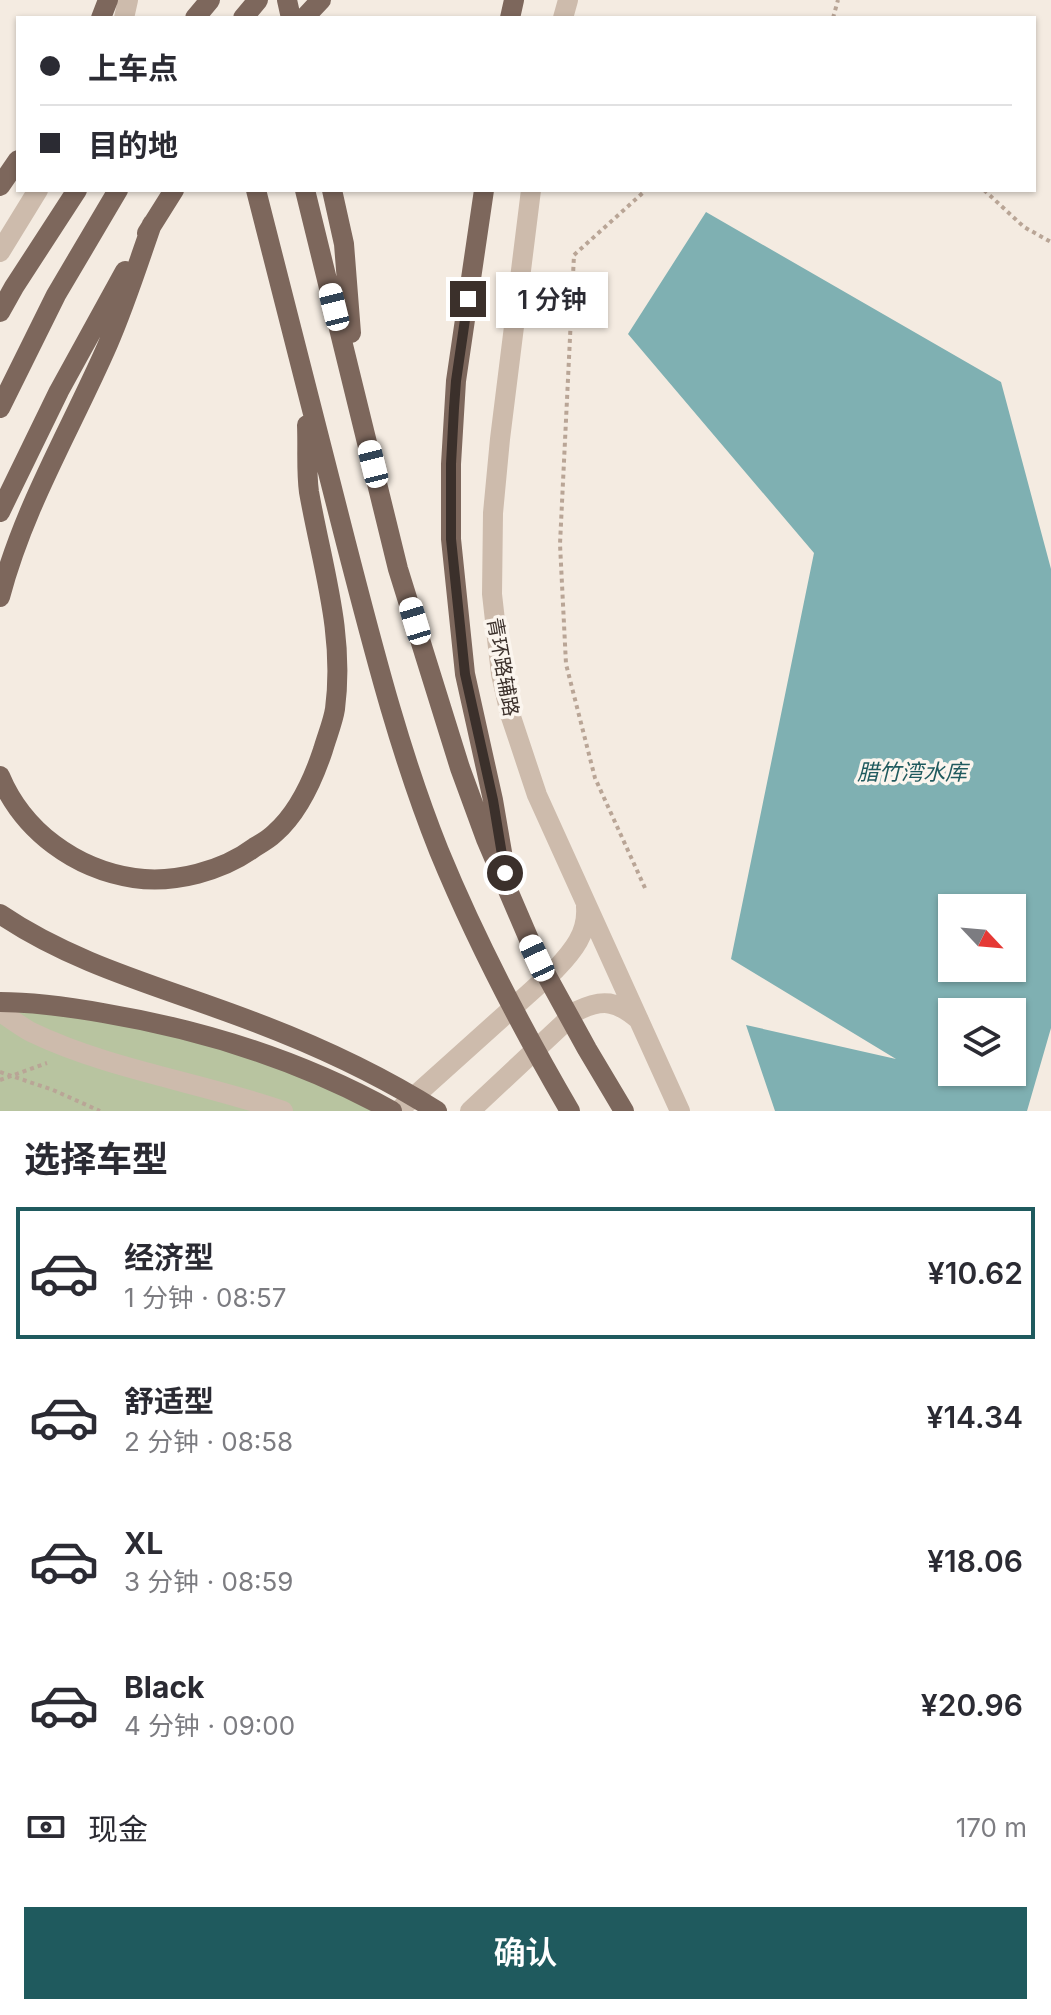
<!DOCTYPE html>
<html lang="zh">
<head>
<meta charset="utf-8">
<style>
	:root { --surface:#fff; --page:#f7f7f7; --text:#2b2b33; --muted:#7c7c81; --line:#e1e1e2; --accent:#1f5a5e }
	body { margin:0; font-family:Inter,"Noto Sans SC",sans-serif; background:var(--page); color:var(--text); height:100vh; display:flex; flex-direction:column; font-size:30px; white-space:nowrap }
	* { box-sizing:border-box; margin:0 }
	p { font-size:26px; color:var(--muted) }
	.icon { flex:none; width:44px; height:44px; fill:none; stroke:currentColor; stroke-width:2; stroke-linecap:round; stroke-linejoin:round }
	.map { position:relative; height:1111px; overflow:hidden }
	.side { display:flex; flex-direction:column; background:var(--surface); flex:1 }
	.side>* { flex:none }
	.banner { position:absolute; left:16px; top:16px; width:1020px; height:176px; border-radius:0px; box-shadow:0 2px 6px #0004; display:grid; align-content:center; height:176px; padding:0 24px; background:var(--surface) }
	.needle { width:52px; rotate:116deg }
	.controls { position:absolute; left:938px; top:894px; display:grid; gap:16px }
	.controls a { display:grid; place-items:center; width:88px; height:88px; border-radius:0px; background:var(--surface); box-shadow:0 2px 6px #0004; font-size:40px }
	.end { position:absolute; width:36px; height:36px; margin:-18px; border:10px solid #3b302b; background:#fff; box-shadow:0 0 0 4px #fff }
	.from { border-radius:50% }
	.bubble { position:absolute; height:56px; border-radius:0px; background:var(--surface); box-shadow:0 2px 6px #0004; font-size:26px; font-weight:600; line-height:56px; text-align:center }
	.car { position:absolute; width:24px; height:48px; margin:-24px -12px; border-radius:10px; box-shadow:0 0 6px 2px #0007; background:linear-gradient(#fff 24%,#345 0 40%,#fff 0 76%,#345 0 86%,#fff 0) }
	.banner b { display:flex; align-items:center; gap:28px; height:76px; font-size:30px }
	.banner b+b { border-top:2px solid var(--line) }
	.banner i { width:20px; height:20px; background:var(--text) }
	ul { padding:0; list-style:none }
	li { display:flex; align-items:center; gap:24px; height:132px; margin:0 16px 12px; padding:0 8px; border:4px solid transparent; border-radius:0px }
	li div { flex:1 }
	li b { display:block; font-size:30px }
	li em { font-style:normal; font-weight:600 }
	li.selected { border-color:var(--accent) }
	li>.icon { width:72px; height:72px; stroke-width:1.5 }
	h2 { padding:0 24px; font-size:36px; line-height:96px }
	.pay { display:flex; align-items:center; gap:20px; height:88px; padding:0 24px; font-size:30px }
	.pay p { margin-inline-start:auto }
	.action { display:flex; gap:16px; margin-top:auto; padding:16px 24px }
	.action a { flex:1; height:92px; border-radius:0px; background:var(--accent); color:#fff; font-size:32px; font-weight:600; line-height:92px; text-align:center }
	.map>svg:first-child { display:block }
</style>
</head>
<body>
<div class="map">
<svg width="1051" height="1111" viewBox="0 0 1051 1111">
	<rect width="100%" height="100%" fill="#f4ebe1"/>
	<path fill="#b8c4a0" d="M0,1002L178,1027L392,1111H0Z"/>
	<path fill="#7fb0b2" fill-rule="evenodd" d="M706,212L1001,382L1051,569V1028L1027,1111H775L746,1025L896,1059L731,959L814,553L628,334ZM952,908H1012V968H952ZM952,1012H1012V1072H952Z"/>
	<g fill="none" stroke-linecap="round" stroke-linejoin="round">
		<path stroke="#b9a596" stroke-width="4" stroke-dasharray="4 4" stroke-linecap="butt" d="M833,18L838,0
			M984,190L1024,227L1051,242
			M645,888L595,778L566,664L560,544L574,255L646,190
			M0,1072L53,1090L100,1111
			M0,1080L47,1063"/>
		<path stroke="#cdbbac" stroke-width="20" d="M124,18L128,0
			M563,18L568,0
			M531,190L500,439L493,513L492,594L501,674L510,714L537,795L680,1111
			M0,252L38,190
			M0,1012C10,1018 20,1026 31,1032C110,1070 200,1082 283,1111
			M398,1111L556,969C573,951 588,933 586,907
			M470,1111L577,1011C603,998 617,1001 639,1020"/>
		<path stroke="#7d675c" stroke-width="20" d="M287,0L291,18
			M101,18L108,0
			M195,18L210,0
			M243,18L258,0
			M304,18L321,0
			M510,18L514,0
			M0,186L18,160
			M256,190C286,308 316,425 346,543C373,647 399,751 439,851C476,941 521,1027 570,1111
			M305,190L398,569L460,768L486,839L537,958L587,1049L624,1111
			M332,190L344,244L351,333
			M484,190L456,381L451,464V539L465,674L493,800L503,858
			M147,233L174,190
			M0,312L14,287L77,190
			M0,408L56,295L118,190
			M0,512L59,391L125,271
			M0,597C24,506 71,429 108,344C125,305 138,264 152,224
			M0,776C23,831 75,869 134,878C174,884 223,871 255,847C262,843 269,839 275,833C299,812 313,780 323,750C327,736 333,722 335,709C345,633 322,566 309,492C306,471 308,447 307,425
			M0,914C78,967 170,989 257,1023C320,1047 380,1075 437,1111
			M0,1002C35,1002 69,1007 103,1013C204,1030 302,1061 392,1111"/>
	</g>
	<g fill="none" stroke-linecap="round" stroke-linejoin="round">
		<path stroke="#3b302b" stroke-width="10" d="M468,299L456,381L454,408L451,464V539L465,674L493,800L505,873"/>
	</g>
	<g text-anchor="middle" stroke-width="7" stroke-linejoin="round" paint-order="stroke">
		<g font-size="20" fill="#3b302b" stroke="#fbf5ee">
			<text transform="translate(503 667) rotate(80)" y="7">青环路辅路</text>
		</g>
		<g font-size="22" font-style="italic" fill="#1f5a5e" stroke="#fbf5ee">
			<text x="912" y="780">腊竹湾水库</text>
		</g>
	</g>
</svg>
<div class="controls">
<a><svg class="needle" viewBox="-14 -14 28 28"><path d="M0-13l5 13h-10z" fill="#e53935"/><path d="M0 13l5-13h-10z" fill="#7c7c81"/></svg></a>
<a><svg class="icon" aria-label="layers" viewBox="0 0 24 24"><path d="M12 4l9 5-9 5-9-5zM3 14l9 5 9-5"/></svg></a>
</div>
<i class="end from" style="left:505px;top:873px"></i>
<i class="end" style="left:468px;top:299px"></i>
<div class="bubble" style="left:496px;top:272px;width:112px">1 分钟</div>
<i class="car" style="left:334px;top:307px;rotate:346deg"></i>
<i class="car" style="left:373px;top:464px;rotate:346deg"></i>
<i class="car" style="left:415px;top:621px;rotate:343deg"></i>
<i class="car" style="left:537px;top:958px;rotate:335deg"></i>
<div class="banner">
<b><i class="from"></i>上车点</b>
<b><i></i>目的地</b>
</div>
</div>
<section class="side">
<h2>选择车型</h2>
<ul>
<li class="selected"><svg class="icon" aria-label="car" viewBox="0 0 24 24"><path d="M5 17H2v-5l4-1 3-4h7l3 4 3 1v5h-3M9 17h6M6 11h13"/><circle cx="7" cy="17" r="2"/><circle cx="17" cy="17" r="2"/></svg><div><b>经济型</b><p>1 分钟 · 08:57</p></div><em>¥10.62</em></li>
<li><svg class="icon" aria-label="car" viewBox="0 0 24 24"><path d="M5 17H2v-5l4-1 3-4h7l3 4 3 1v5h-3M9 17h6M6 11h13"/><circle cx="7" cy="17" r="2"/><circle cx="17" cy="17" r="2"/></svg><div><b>舒适型</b><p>2 分钟 · 08:58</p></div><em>¥14.34</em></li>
<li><svg class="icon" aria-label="car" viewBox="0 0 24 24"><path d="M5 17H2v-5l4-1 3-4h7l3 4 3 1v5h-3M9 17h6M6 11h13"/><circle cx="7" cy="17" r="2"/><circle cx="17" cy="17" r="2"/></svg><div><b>XL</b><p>3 分钟 · 08:59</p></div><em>¥18.06</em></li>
<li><svg class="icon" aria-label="car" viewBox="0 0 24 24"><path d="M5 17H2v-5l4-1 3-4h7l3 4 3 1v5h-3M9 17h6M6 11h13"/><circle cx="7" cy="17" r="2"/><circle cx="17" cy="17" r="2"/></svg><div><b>Black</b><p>4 分钟 · 09:00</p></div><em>¥20.96</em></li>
</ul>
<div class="pay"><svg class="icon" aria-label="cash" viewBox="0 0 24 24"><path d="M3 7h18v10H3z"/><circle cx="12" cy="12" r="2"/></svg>现金<p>170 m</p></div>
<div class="action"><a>确认</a></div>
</section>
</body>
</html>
